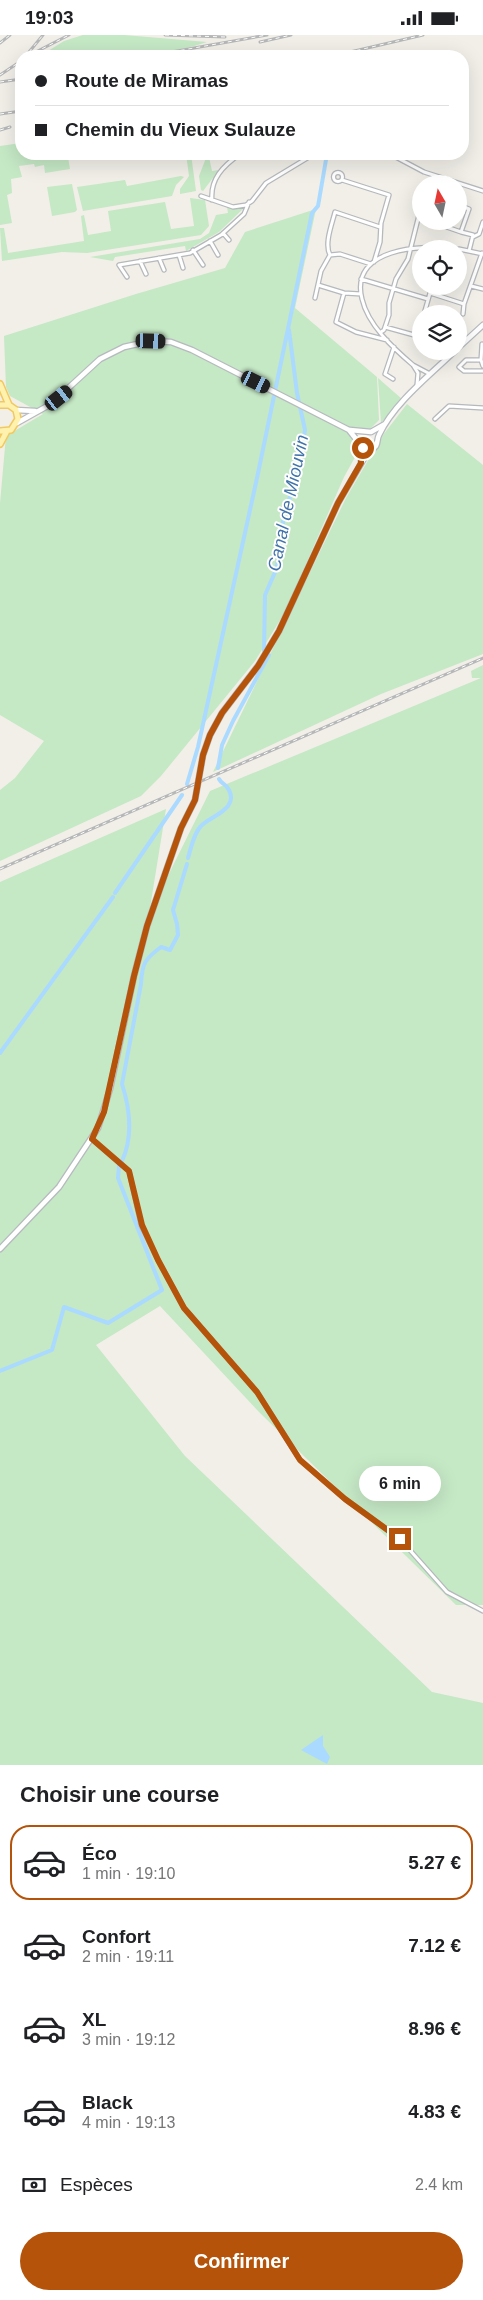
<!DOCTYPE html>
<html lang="fr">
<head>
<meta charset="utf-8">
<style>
	:root { --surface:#fff; --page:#f6f6f6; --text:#202124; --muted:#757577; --line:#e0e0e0; --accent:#b45309 }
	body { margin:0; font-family:Helvetica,sans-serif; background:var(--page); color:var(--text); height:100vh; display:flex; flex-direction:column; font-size:19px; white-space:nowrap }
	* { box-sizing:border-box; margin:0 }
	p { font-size:16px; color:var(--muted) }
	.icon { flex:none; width:28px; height:28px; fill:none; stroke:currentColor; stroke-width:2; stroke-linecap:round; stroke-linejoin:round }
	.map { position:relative; height:1730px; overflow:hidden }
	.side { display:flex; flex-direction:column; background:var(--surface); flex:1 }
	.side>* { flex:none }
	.hud { position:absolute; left:15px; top:15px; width:454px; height:110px; border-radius:20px; box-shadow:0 5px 20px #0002; display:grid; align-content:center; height:110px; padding:0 20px; background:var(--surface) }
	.needle { width:32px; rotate:351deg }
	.buttons { position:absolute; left:412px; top:140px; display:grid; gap:10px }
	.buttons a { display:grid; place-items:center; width:55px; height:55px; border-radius:50%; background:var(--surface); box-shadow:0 5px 20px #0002; font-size:25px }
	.end { position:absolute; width:22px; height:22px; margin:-11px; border:6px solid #b45309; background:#fff; box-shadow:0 0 0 2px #fff }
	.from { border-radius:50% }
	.bubble { position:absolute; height:35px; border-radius:18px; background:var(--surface); box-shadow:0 5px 20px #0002; font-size:16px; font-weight:800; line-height:35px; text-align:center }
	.car { position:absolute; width:15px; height:30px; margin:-15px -8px; border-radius:6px; box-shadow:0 0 4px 1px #0007; background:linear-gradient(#222 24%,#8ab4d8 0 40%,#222 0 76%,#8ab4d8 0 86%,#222 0) }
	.hud b { display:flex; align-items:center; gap:18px; height:48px; font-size:19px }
	.hud b+b { border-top:1px solid var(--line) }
	.hud i { width:12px; height:12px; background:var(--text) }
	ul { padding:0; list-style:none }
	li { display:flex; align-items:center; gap:15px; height:75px; margin:0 10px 8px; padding:0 10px; border:2px solid transparent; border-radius:20px }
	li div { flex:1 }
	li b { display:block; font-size:19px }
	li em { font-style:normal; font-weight:800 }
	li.current { border-color:var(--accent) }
	li>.icon { width:45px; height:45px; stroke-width:1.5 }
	h2 { padding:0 20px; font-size:22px; line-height:60px }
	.pay { display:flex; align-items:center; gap:12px; height:55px; padding:0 20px; font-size:19px }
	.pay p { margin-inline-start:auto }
	.cta { display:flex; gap:10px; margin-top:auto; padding:10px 20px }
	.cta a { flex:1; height:58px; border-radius:30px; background:var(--accent); color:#fff; font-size:20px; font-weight:800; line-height:58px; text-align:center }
	.status { display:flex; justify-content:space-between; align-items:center; height:35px; padding:0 25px; background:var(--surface); direction:ltr }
	.status svg { height:14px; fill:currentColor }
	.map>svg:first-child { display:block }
</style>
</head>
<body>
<div class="status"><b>19:03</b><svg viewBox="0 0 49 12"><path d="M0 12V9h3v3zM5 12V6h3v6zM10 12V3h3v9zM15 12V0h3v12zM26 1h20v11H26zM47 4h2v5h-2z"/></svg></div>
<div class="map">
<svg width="483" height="1730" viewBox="0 0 483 1730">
	<rect width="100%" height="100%" fill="#f1efe8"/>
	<path fill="#c5e8c5" d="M83,0H124L207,7C155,25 95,21 40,21L64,6Z
		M21,108V119H75L68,122L70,134L45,138L44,130L35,132L34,129L19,131L22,142L11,144L12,158L7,160L12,188L0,190V111Z
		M186,119H191L196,156L180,159V154L189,141Z
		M209,122L212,136L219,135L203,156L201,155L199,141L206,123Z
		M181,141L184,142L176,150L172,161L83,176L77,152L125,145L127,151Z
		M72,149L77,175L75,177L52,181L47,152Z
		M190,163L205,165L209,191L201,200L87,218L62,217L2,226L0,193H4L8,218L84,206L81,181L84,180L88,200L111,196L108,176L165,167L171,194L194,191Z
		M246,171L219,197L186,216L185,211L115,222L113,226L90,222L200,204L209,198L216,180L228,178L227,172L236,173Z
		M316,174L295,273L377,342L379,385L370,394L345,392L344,394L352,401L359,415L344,442L285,577L255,626L161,741L141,761L0,826V755L15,743L44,706L0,680V468L6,401L43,379L10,361L6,352L4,301L136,259L225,233L245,197Z
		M378,343L402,364L381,388Z
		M407,369L483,430V619L381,659L213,737L346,463L383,400Z
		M483,630V1570H456L259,1377L160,1271L96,1310L185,1421L432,1657L483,1668V1730H0V847L166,774L149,879L210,756L481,643H472L471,636Z"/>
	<path fill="#aadaff" d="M323,1700V1711L330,1722L327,1729L301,1715Z"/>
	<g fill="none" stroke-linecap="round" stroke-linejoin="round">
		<path stroke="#aadaff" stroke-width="4" d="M264,616L265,560L276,535L283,504V485L300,429L305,395L297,358L289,295
			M218,733L222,710L233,686L269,620
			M187,749L198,712L257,443L312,178L318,171L327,119
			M188,823C191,813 194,797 202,790C211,781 242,773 227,752C225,749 221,748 219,744
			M115,858L182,760
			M0,1018L113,862
			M122,1126C133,1102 130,1074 122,1049L141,949C142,928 145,924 161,912L170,915L178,900L177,889L173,875L187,829
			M0,1336L52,1315L64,1272L108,1288L162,1255L118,1143L119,1131"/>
		<g stroke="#b5b8bc" stroke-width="5.5">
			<path id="street" d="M390,119L424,137L483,156
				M333.5 142a4.5 4.5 0 1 1 9 0a4.5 4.5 0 1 1-9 0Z
				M342,145L389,160L381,188L380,207L374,227
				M201,161L233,172L246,170L252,166L266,148L314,119
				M212,165C210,144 223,131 240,119
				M459,170L469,174L461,197L473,200L469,216
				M435,188L461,197
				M223,198L229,205
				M473,202L479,199L483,187
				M210,206L218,220
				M459,214L483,219
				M193,215L203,230
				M179,220L183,233
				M159,223L164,235
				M140,226L146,239
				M371,229L340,219L330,220C324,209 332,189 335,177L380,192
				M127,242L119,230L190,218L221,200L244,179L249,167
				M361,244L428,264
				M318,250L344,258L361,259
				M471,251L483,254
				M344,258L336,287L356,297L387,305
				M430,258L464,269L482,218
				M315,263L321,236L330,220
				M424,279L432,251
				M463,279L464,269
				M385,292L414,300L419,296L421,297
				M419,296L421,288
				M381,297L384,295L389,280V268L396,244L408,224L421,172
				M482,309L481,325L483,331
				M481,325H466L459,332L464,336H483
				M413,330C393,313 368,290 362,264C349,213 422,209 455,214
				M393,344L385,339L394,312
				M417,350L418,338L413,330L430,339
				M435,384L449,371L483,373
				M92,1104L129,1136L141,1190L158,1225L184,1273L257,1357L300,1425L345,1464L400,1504L447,1557L483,1576"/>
		</g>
		<g stroke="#b6babf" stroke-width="7">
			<path id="secondary" d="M459,312L483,290
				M16,375L35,376
				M17,388L51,369L100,324L124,312L151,306L171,307L192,315L349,395L363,413L372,415L376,411C378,407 377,404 379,400C394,368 430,340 455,316
				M350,395L371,397L385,389
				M361,426V410
				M0,1214L59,1152L98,1093L110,1054L134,941L147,891L181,793L195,765L203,720L210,700L222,678L258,631L279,596L338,468L369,415"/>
		</g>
		<g stroke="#f2c960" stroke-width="8">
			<path id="primary" d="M0,349L9,370L16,375L18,384L11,395L0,396
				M0,370H9
				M0,409L7,396"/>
		</g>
		<use href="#street" stroke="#fff" stroke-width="3"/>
		<use href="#secondary" stroke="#fff" stroke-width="4.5"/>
		<use href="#primary" stroke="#fff2af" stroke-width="5"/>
		<g stroke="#b6b7b8" stroke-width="3">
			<path id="rail" d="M165,0L225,2
				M260,7L291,0
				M0,8L10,0
				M29,17L43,0
				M28,21L69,0
				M149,21L267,0
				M333,21L423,0
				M0,40L21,26
				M0,47L21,44
				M0,79L21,76
				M0,95L10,92
				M0,834L483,623"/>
		</g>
		<use href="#rail" stroke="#fff" stroke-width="1" stroke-dasharray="4" stroke-linecap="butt"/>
	</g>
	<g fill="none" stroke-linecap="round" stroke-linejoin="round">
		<path stroke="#b45309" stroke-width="6" d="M363,413L361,410V428L338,468L279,596L258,631L222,678L210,700L203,720L195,765L181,793L147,891L134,941L104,1077L92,1104L129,1136L142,1190L158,1225L184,1273L257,1357L300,1425L345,1464L400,1504"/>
	</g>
	<g text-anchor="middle" stroke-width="4" stroke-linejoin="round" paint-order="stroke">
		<g font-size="18" font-style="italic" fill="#4174aa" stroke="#fff">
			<text transform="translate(288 468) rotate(-78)" y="6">Canal de Miouvin</text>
		</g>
	</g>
</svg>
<div class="buttons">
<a><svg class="needle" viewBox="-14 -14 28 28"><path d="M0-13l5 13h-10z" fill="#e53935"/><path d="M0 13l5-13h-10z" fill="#757577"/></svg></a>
<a><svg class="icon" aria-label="locate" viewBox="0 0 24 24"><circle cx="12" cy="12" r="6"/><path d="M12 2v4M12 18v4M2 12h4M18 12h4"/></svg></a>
<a><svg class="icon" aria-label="layers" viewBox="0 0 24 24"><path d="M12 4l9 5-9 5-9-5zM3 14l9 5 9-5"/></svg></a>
</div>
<i class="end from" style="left:363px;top:413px"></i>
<i class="end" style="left:400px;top:1504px"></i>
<div class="bubble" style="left:359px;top:1431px;width:82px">6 min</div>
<i class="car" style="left:151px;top:306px;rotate:92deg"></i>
<i class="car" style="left:256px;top:347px;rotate:116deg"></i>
<i class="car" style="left:59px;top:363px;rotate:52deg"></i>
<div class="hud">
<b><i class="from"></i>Route de Miramas</b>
<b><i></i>Chemin du Vieux Sulauze</b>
</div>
</div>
<section class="side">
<h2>Choisir une course</h2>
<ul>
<li class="current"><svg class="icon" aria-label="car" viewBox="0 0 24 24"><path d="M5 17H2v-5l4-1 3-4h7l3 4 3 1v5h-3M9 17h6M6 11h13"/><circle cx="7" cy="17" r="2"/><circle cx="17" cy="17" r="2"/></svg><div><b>Éco</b><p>1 min · 19:10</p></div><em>5.27 €</em></li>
<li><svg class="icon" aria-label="car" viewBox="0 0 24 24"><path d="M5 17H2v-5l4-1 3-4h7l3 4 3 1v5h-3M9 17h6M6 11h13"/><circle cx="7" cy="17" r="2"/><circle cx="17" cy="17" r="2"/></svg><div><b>Confort</b><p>2 min · 19:11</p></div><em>7.12 €</em></li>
<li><svg class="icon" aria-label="car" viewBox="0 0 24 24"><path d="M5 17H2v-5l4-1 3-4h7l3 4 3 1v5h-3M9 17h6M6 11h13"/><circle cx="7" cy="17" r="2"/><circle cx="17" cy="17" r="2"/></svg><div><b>XL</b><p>3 min · 19:12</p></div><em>8.96 €</em></li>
<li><svg class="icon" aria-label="car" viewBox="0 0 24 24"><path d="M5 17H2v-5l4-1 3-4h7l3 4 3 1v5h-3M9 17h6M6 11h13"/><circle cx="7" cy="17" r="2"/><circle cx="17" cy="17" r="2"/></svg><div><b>Black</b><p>4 min · 19:13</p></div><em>4.83 €</em></li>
</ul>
<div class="pay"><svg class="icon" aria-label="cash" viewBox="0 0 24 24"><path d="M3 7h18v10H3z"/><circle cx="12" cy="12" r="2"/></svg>Espèces<p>2.4 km</p></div>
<div class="cta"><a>Confirmer</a></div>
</section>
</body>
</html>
